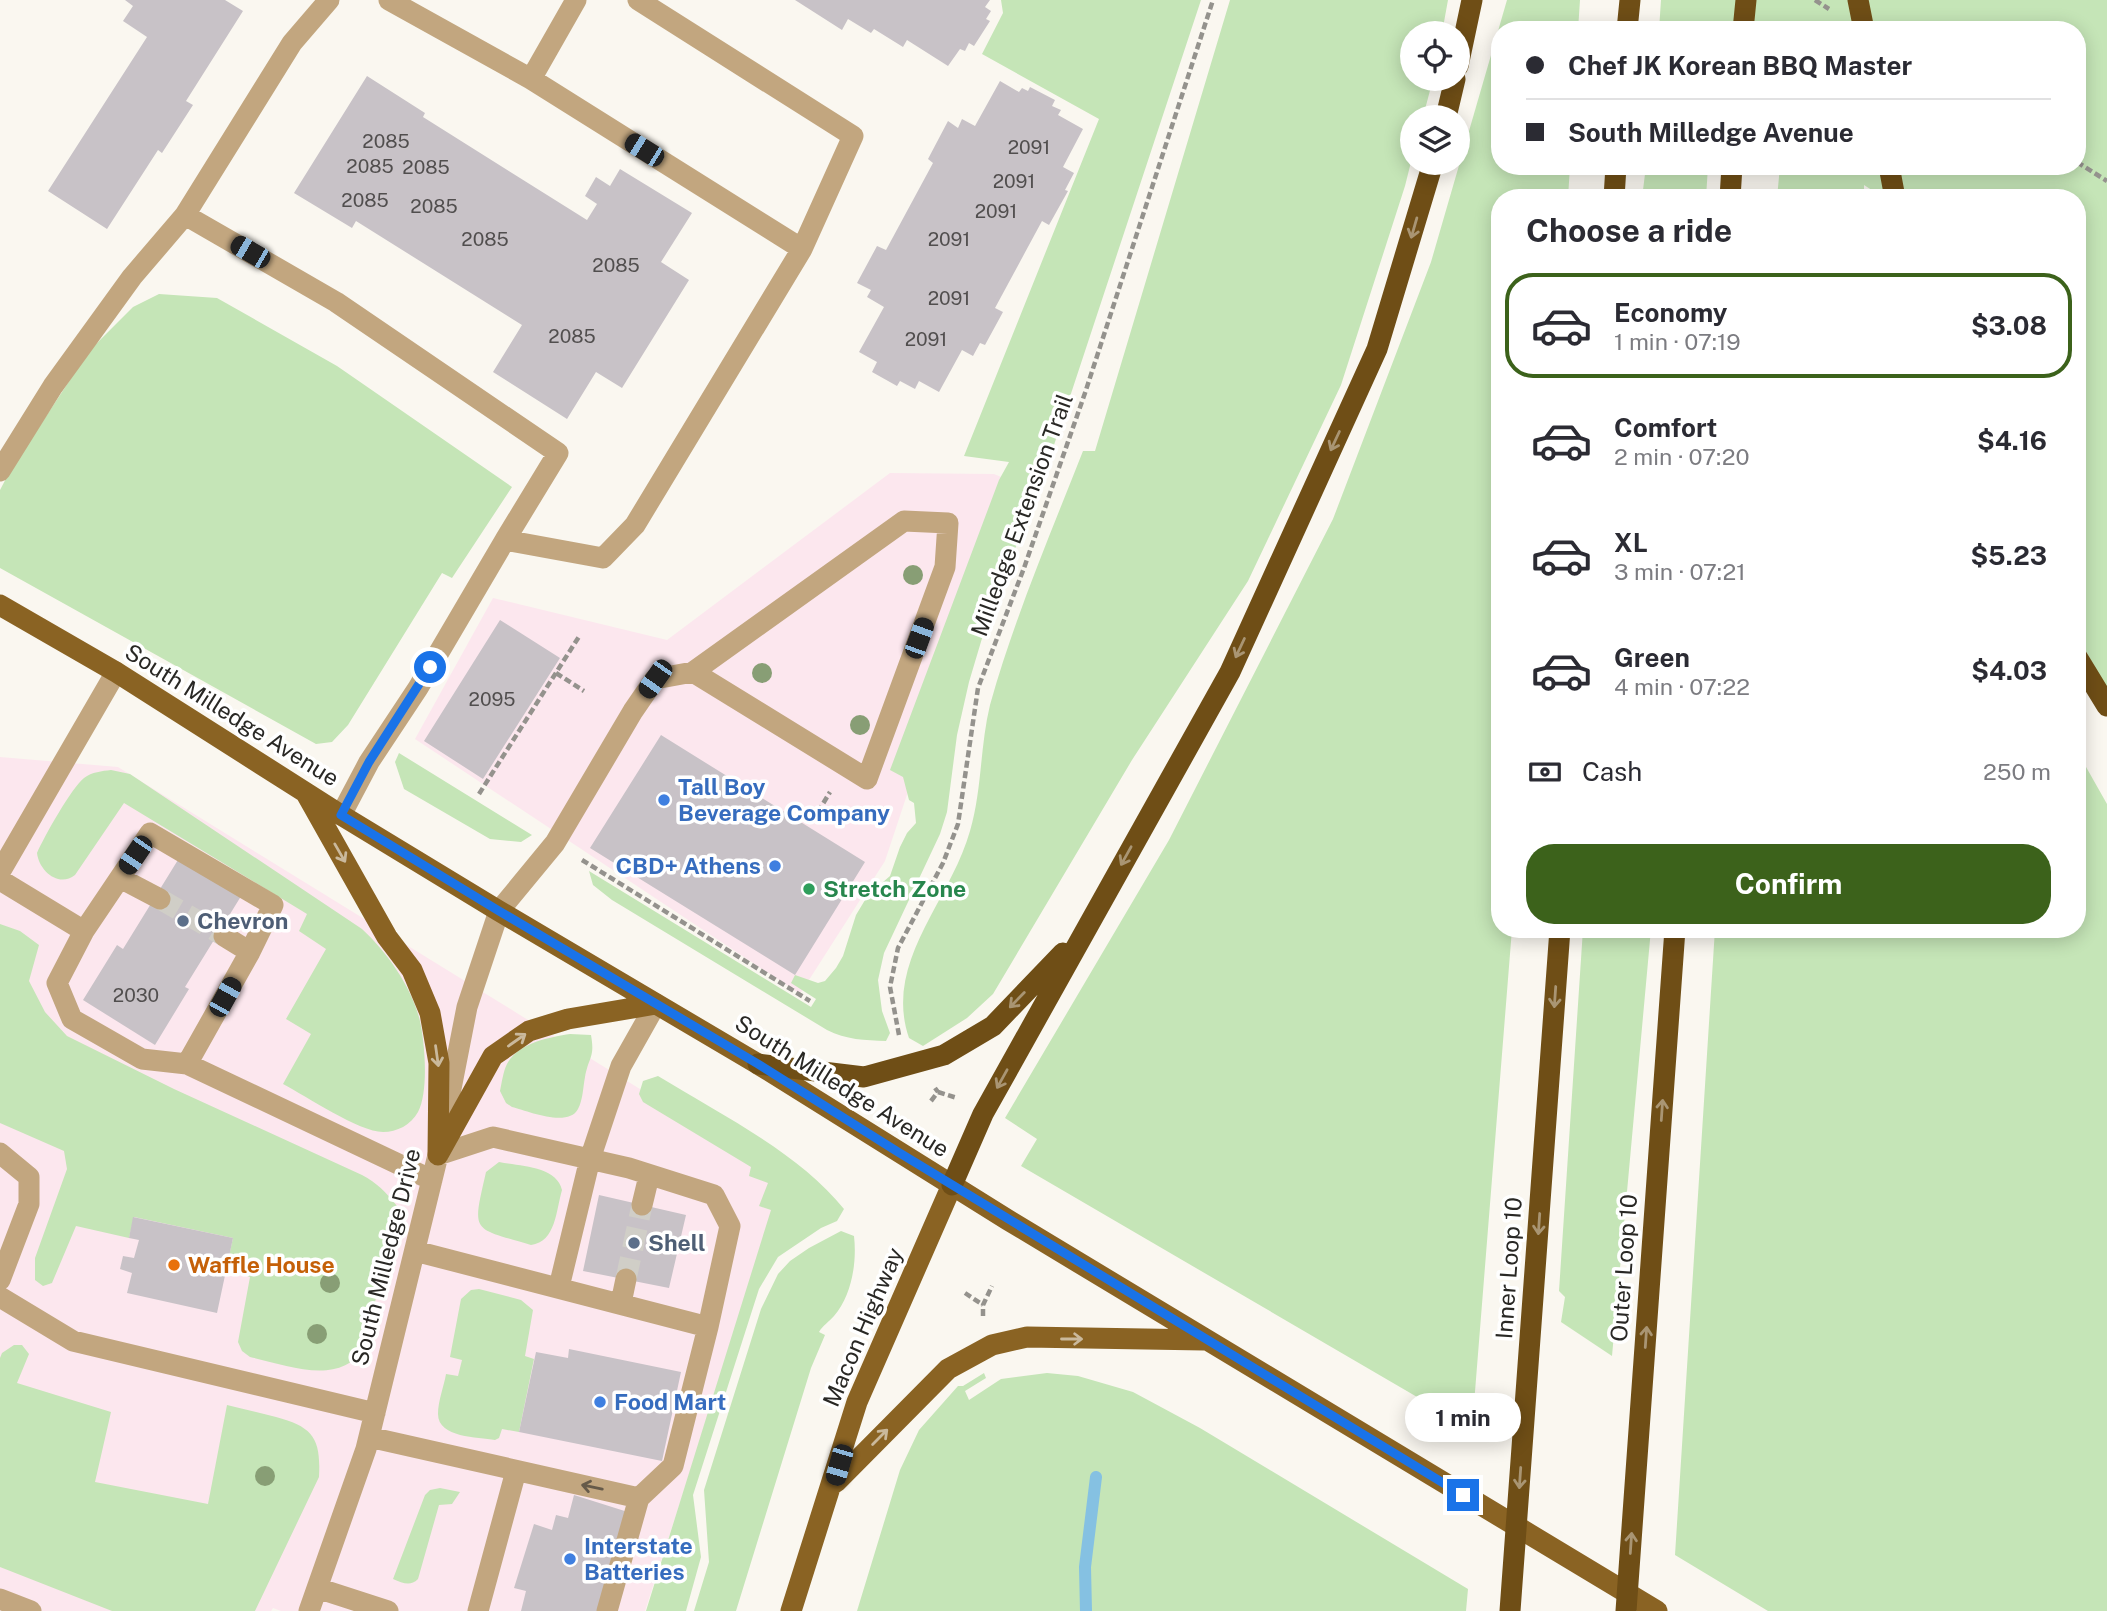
<!DOCTYPE html>
<html lang="en">
<head>
<meta charset="utf-8">
<style>
	:root { --surface:#fff; --page:#f7f7f7; --text:#2b2b33; --muted:#7c7c81; --line:#e1e1e2; --accent:#3c621b }
	body { margin:0; font-family:"Public Sans",sans-serif; background:var(--page); color:var(--text); height:100vh; display:flex; flex-direction:column; font-size:26px; white-space:nowrap }
	* { box-sizing:border-box; margin:0 }
	p { font-size:23px; color:var(--muted) }
	.icon { flex:none; width:38px; height:38px; fill:none; stroke:currentColor; stroke-width:2; stroke-linecap:round; stroke-linejoin:round }
	.map { position:relative; flex:1; overflow:hidden }
	.details { position:absolute; left:1491px; top:189px; width:595px; height:749px; display:flex; flex-direction:column; background:var(--surface); border-radius:28px; box-shadow:0 4px 18px #0003 }
	.details>* { flex:none }
	.banner { position:absolute; left:1491px; top:21px; width:595px; height:154px; border-radius:28px; box-shadow:0 4px 18px #0003; display:grid; align-content:center; height:154px; padding:0 35px; background:var(--surface) }
	.buttons { position:absolute; left:1400px; top:21px; display:grid; gap:14px }
	.buttons a { display:grid; place-items:center; width:70px; height:70px; border-radius:50%; background:var(--surface); box-shadow:0 4px 18px #0003; font-size:35px }
	.end { position:absolute; width:32px; height:32px; margin:-16px; border:9px solid #1a73e8; background:#fff; box-shadow:0 0 0 4px #fff }
	.from { border-radius:50% }
	.bubble { position:absolute; height:49px; border-radius:24px; background:var(--surface); box-shadow:0 4px 18px #0003; font-size:23px; font-weight:700; line-height:49px; text-align:center }
	.car { position:absolute; width:21px; height:42px; margin:-21px -10px; border-radius:9px; box-shadow:0 0 5px 2px #0007; background:linear-gradient(#222 24%,#8ab4d8 0 40%,#222 0 76%,#8ab4d8 0 86%,#222 0) }
	.banner b { display:flex; align-items:center; gap:24px; height:66px; font-size:26px }
	.banner b+b { border-top:2px solid var(--line) }
	.banner i { width:18px; height:18px; background:var(--text) }
	ul { padding:0; list-style:none }
	li { display:flex; align-items:center; gap:21px; height:105px; margin:0 14px 10px; padding:0 21px; border:4px solid transparent; border-radius:28px }
	li div { flex:1 }
	li b { display:block; font-size:26px }
	li em { font-style:normal; font-weight:700 }
	li.current { border-color:var(--accent) }
	li>.icon { width:63px; height:63px; stroke-width:1.5 }
	h2 { padding:0 35px; font-size:32px; line-height:84px }
	.pay { display:flex; align-items:center; gap:18px; height:77px; padding:0 35px; font-size:26px }
	.pay p { margin-inline-start:auto }
	.button { display:flex; gap:14px; margin-top:auto; padding:14px 35px }
	.button a { flex:1; height:80px; border-radius:28px; background:var(--accent); color:#fff; font-size:28px; font-weight:700; line-height:80px; text-align:center }
	.map>svg:first-child { display:block }
</style>
</head>
<body>
<div class="map">
<svg width="2107" height="1611" viewBox="0 0 2107 1611">
	<rect width="100%" height="100%" fill="#faf7f0"/>
	<path fill="#fce7ee" d="M890,473L994,474L1011,481L885,861L800,994L415,739L493,598L667,640Z
		M0,757L118,767L674,1110L773,1180L774,1211L645,1611H281L273,1608L271,1611H0Z"/>
	<path fill="#c5e5b7" d="M1001,0H1201L1054,445L983,635L969,682L957,735L947,812L940,834L884,953L878,980L882,1011L890,1033L886,1041C865,1040 846,1040 827,1030L612,900L593,885L589,871L811,1007L816,999L791,983L795,975L818,983L825,981L836,968L843,956L856,915L868,895L890,876L900,847L907,833L916,823L914,803L909,800L903,777L890,770L999,480L1009,462L964,456L1099,119L982,54L1003,13Z
		M1230,0H1448L1442,33H1412V79H1433L1423,117H1412V158L1405,186L1341,385L1248,581L1132,760L993,994L967,1018L923,1046L909,1038C883,962 950,902 970,831C982,790 980,746 990,705C1014,619 1050,535 1083,451H1095Z
		M1507,0H1580L1578,30H1500V166H1570L1568,198H1500V929H1512L1472,1429L1021,1166L1037,1139L1005,1118L1169,840L1333,519L1431,262Z
		M1661,0H2107V690L2077,635V198H1884L1864,185V198H1777L1780,166H2077V30H1659Z
		M1646,166H1708L1706,198H1642Z
		M159,294L217,298L337,366L512,487L452,578L442,573L348,725L332,742L316,744L0,568V490L10,471L89,351L133,307Z
		M2077,751L2107,804V1611H1768L1675,1555L1715,929H2077Z
		M399,753L532,835L521,842L490,839L404,789L395,762Z
		M111,770L130,774L362,929C387,952 410,985 419,1017C425,1040 429,1092 418,1112C411,1125 397,1132 383,1132C359,1132 306,1096 283,1084L311,1034L286,1019L326,949L299,931L307,914L124,803L75,875C59,888 39,871 37,853C44,837 72,787 84,778C92,772 102,771 111,770Z
		M0,924L20,931L39,945L29,981L45,1012L67,1036L174,1089L362,1175C377,1183 386,1192 397,1206L365,1346C341,1388 288,1365 250,1357L242,1351L238,1342L250,1277L226,1269L233,1238L134,1217L129,1238L76,1226L52,1283L43,1286L35,1280V1258L67,1169L64,1151L0,1123Z
		M1583,929H1651L1612,1356L1561,1322L1565,1297L1559,1291Z
		M570,1034L591,1035C595,1058 589,1056 585,1077C583,1087 583,1100 578,1109C568,1128 528,1111 512,1107L506,1103L500,1091C502,1082 503,1072 507,1064C518,1043 550,1037 570,1034Z
		M658,1076C720,1114 799,1153 844,1209L837,1221L821,1228L778,1257L759,1289L693,1495L701,1557L686,1611H646L771,1210L759,1206L768,1183L749,1176L751,1167L643,1102L639,1094L643,1081Z
		M499,1162C519,1166 557,1166 562,1190C556,1210 556,1242 531,1245C471,1227 472,1234 486,1172Z
		M841,1231L854,1236C857,1262 852,1295 834,1316C829,1322 823,1325 819,1332L825,1335L811,1368L736,1611H694L709,1562L704,1490L761,1309L778,1274L790,1261L809,1248Z
		M479,1289L521,1300L533,1310L525,1356L534,1359L519,1432L502,1429L499,1438L495,1440C478,1437 438,1438 438,1414C438,1401 444,1386 446,1374L458,1376L462,1360L450,1357L461,1299L471,1290Z
		M14,1345H22L29,1354L17,1383L111,1412L95,1482L208,1504L227,1405C243,1409 260,1413 276,1417C313,1427 321,1438 319,1477L255,1611H112L0,1567V1358L2,1353Z
		M984,1373L986,1378L965,1391L969,1400L1001,1379L1047,1373L1078,1376L1133,1392L1200,1428L1468,1589L1466,1611H857L900,1470L919,1430L958,1386H963Z
		M440,1488L460,1492L452,1504L439,1505L418,1579C410,1587 403,1583 393,1579L425,1495L430,1490Z"/>
	<g fill="none" stroke-linecap="round" stroke-linejoin="round">
		<path stroke="#85c1e2" stroke-width="12" d="M1086,1611L1085,1567L1096,1477"/>
	</g>
	<path fill="#c8c2c7" d="M125,0H225L243,11L186,101L193,105L162,153L158,150L107,229L48,191L147,37L123,21L133,6Z
		M795,0H990L985,7L991,11L986,19L990,21L974,46L969,43L965,51L960,49L948,66L907,40L903,47L874,29L871,33L848,19L842,30Z
		M367,76L425,113L423,117L587,220L597,204L585,196L596,177L610,186L620,169L692,213L661,262L689,280L622,388L596,372L567,419L493,372L522,325L356,221L352,228L294,193Z
		M1000,81L1019,92L1022,88L1028,91L1030,87L1055,100L1052,106L1061,110L1058,115L1083,129L1063,167L1074,173L1065,190L1068,191L1049,225L1042,221L995,308L1003,312L985,345L980,343L973,356L962,350L939,392L919,381L915,389L900,381L897,386L872,372L877,362L859,352L884,307L867,297L871,290L857,283L877,246L886,250L933,163L928,159L948,121L958,128L962,119L975,126Z
		M500,620L560,658L483,779L424,741Z
		M661,735L865,862L795,975L590,848Z
		M181,855L243,893L185,987L189,989L155,1045L83,1000L117,945L123,949Z
		M599,1195L686,1215L669,1288L583,1271Z
		M133,1217L233,1238L217,1313L127,1293L132,1273L120,1269L123,1256L134,1258L139,1240L129,1238Z
		M569,1349L681,1372L662,1461L519,1432L536,1352L568,1358Z
		M574,1495L631,1513L601,1611H521L526,1591L514,1588L534,1524L552,1530L556,1515L568,1518Z"/>
	<g fill="none" stroke-linecap="round" stroke-linejoin="round">
		<path stroke="#d0cec7" stroke-width="21" stroke-dasharray="21 10" stroke-linecap="butt" d="M160,899L224,936
			M626,1279L642,1205"/>
		<path stroke="#94928d" stroke-width="4.5" stroke-dasharray="7 3.5" stroke-linecap="butt" d="M1815,0L1829,9
			M2077,162L2107,181
			M556,673L584,691
			M479,794L580,635
			M818,812L830,792
			M582,860L810,1001
			M899,1035L890,987L898,948L943,863L958,824L978,688L1024,568L1085,393L1213,0
			M938,1092L957,1098
			M931,1101L938,1092L935,1088
			M965,1293L983,1305
			M983,1316V1305L992,1286"/>
		<path stroke="#c2a67f" stroke-width="21" d="M389,0L531,79L802,249
			M531,79L576,0
			M185,215L336,302L558,453L505,540
			M0,471L53,386L132,277L185,215L292,43L329,0
			M341,815L369,762L418,688L505,540L603,558L635,525L802,249L853,136L638,0
			M0,872L116,672
			M120,878L160,899
			M0,880L84,931
			M224,936L250,952
			M187,1064L142,1059L72,1019L57,983L84,931L150,833L273,905L250,952L187,1064L432,1180
			M0,1153L29,1177V1204L0,1280
			M642,1205L649,1176
			M415,1251L708,1327L730,1226L714,1195L629,1168L493,1137L438,1155
			M559,1287L590,1159L621,1066L656,1004
			M0,1297L73,1341L375,1413
			M621,1303L626,1279
			M369,1437L639,1498L607,1611
			M639,1498L673,1466L708,1327
			M317,1588L388,1611
			M0,1599L31,1611
			M309,1611L366,1449L438,1155L467,1007L499,911L555,843L633,711L655,679L693,672L867,779L945,567L948,523L904,521L693,672
			M478,1611L516,1471"/>
		<path stroke="#8a6323" stroke-width="21" d="M0,605L116,672L341,815L499,911L758,1064L1008,1220L1657,1611
			M307,795L387,937L412,970L430,1013L439,1063L438,1155
			M439,1153L493,1056L529,1031L568,1019L656,1004
			M836,1482L948,1369L992,1345L1027,1337L1204,1340
			M791,1611L857,1402L952,1185"/>
		<path stroke="#6f4e16" stroke-width="21" d="M1858,0L1864,30
			M1627,30L1630,0
			M1743,30L1746,0
			M1458,66L1472,0
			M1446,117L1455,79
			M1889,166L1895,198
			M1614,198L1616,166
			M1730,198L1732,166
			M2077,657L2107,706
			M758,1064L864,1077L944,1055L993,1026L1063,953
			M952,1185L983,1114L1230,672L1377,349L1433,163
			M1510,1611L1560,929
			M1626,1611L1675,929"/>
	</g>
	<g fill="#889e75">
		<circle cx="913" cy="575" r="10"/>
		<circle cx="762" cy="673" r="10"/>
		<circle cx="860" cy="725" r="10"/>
		<circle cx="330" cy="1283" r="10"/>
		<circle cx="317" cy="1334" r="10"/>
		<circle cx="265" cy="1476" r="10"/>
	</g>
	<defs><path id="oneway-shaft" d="M-6 0H5M1.5-3L5.5 0L1.5 3" fill="none" stroke-width="1.6" stroke-linecap="round" stroke-linejoin="round" transform="scale(1.75)"/></defs>
	<g stroke="#a99573">
		<use href="#oneway-shaft" transform="translate(1414 228) rotate(106)"/>
		<use href="#oneway-shaft" transform="translate(1335 441) rotate(115)"/>
		<use href="#oneway-shaft" transform="translate(1240 648) rotate(115)"/>
		<use href="#oneway-shaft" transform="translate(1126 856) rotate(119)"/>
		<use href="#oneway-shaft" transform="translate(1555 997) rotate(94)"/>
		<use href="#oneway-shaft" transform="translate(1017 1000) rotate(134)"/>
		<use href="#oneway-shaft" transform="translate(1002 1079) rotate(119)"/>
		<use href="#oneway-shaft" transform="translate(1662 1110) rotate(-86)"/>
		<use href="#oneway-shaft" transform="translate(1539 1224) rotate(94)"/>
		<use href="#oneway-shaft" transform="translate(1646 1337) rotate(-86)"/>
		<use href="#oneway-shaft" transform="translate(1520 1478) rotate(94)"/>
		<use href="#oneway-shaft" transform="translate(1631 1543) rotate(-86)"/>
	</g>
	<g stroke="#cab99c">
		<use href="#oneway-shaft" transform="translate(340 853) rotate(60)"/>
		<use href="#oneway-shaft" transform="translate(517 1040) rotate(-35)"/>
		<use href="#oneway-shaft" transform="translate(437 1056) rotate(82)"/>
		<use href="#oneway-shaft" transform="translate(1072 1339)"/>
		<use href="#oneway-shaft" transform="translate(880 1437) rotate(-45)"/>
	</g>
	<use stroke="#665a49" href="#oneway-shaft" transform="translate(592 1487) rotate(-168)"/>
	<g fill="none" stroke-linecap="round" stroke-linejoin="round">
		<path stroke="#1a73e8" stroke-width="9" d="M430,667L369,762L341,815L499,911L758,1064L898,1152L1463,1495"/>
	</g>
	<g fill="#3f7fe0" stroke="#fff" stroke-width="2.5">
		<circle cx="664" cy="800" r="7"/>
		<circle cx="775" cy="866" r="7"/>
		<circle cx="600" cy="1402" r="7"/>
		<circle cx="570" cy="1559" r="7"/>
	</g>
	<circle fill="#2e9e5b" stroke="#fff" stroke-width="2.5" cx="809" cy="889" r="7"/>
	<g fill="#5c6f8a" stroke="#fff" stroke-width="2.5">
		<circle cx="183" cy="921" r="7"/>
		<circle cx="634" cy="1243" r="7"/>
	</g>
	<circle fill="#e8710a" stroke="#fff" stroke-width="2.5" cx="174" cy="1265" r="7"/>
	<g text-anchor="middle" stroke-width="7" stroke-linejoin="round" paint-order="stroke">
		<g font-size="19" fill="#514e4e">
			<text x="386" y="148">2085</text>
			<text x="1029" y="154">2091</text>
			<text x="370" y="173">2085</text>
			<text x="426" y="174">2085</text>
			<text x="1014" y="188">2091</text>
			<text x="365" y="207">2085</text>
			<text x="434" y="213">2085</text>
			<text x="996" y="218">2091</text>
			<text x="485" y="246">2085</text>
			<text x="949" y="246">2091</text>
			<text x="616" y="272">2085</text>
			<text x="949" y="305">2091</text>
			<text x="572" y="343">2085</text>
			<text x="926" y="346">2091</text>
			<text x="492" y="706">2095</text>
			<text x="136" y="1002">2030</text>
		</g>
		<g font-size="23" fill="#292825" stroke="#fff">
			<text transform="translate(1022 515) rotate(-70)" y="8">Milledge Extension Trail</text>
			<text transform="translate(232 715) rotate(32)" y="8">South Milledge Avenue</text>
			<text transform="translate(842 1086) rotate(32)" y="8">South Milledge Avenue</text>
			<text transform="translate(386 1257) rotate(-76)" y="8">South Milledge Drive</text>
			<text transform="translate(1509 1268) rotate(-86)" y="8">Inner Loop 10</text>
			<text transform="translate(1624 1268) rotate(-86)" y="8">Outer Loop 10</text>
			<text transform="translate(863 1327) rotate(-67)" y="8">Macon Highway</text>
		</g>
		<g font-size="23" font-weight="bold" fill="#366cbe" stroke="#fff" text-anchor="start">
			<text x="678" y="795">Tall Boy<tspan x="678" dy="26">Beverage Company</tspan></text>
			<text x="761" y="874" text-anchor="end">CBD+ Athens</text>
			<text x="614" y="1410">Food Mart</text>
			<text x="584" y="1554">Interstate<tspan x="584" dy="26">Batteries</tspan></text>
		</g>
		<g font-size="23" font-weight="bold" fill="#27864d" stroke="#fff" text-anchor="start">
			<text x="823" y="897">Stretch Zone</text>
		</g>
		<g font-size="23" font-weight="bold" fill="#4e5e75" stroke="#fff" text-anchor="start">
			<text x="197" y="929">Chevron</text>
			<text x="648" y="1251">Shell</text>
		</g>
		<g font-size="23" font-weight="bold" fill="#c56008" stroke="#fff" text-anchor="start">
			<text x="188" y="1273">Waffle House</text>
		</g>
	</g>
</svg>
<div class="buttons">
<a><svg class="icon" aria-label="locate" viewBox="0 0 24 24"><circle cx="12" cy="12" r="6"/><path d="M12 2v4M12 18v4M2 12h4M18 12h4"/></svg></a>
<a><svg class="icon" aria-label="layers" viewBox="0 0 24 24"><path d="M12 4l9 5-9 5-9-5zM3 14l9 5 9-5"/></svg></a>
</div>
<i class="end from" style="left:430px;top:667px"></i>
<i class="end" style="left:1463px;top:1495px"></i>
<div class="bubble" style="left:1405px;top:1393px;width:116px">1 min</div>
<i class="car" style="left:644px;top:150px;rotate:302deg"></i>
<i class="car" style="left:250px;top:252px;rotate:300deg"></i>
<i class="car" style="left:919px;top:638px;rotate:20deg"></i>
<i class="car" style="left:655px;top:679px;rotate:215deg"></i>
<i class="car" style="left:135px;top:855px;rotate:214deg"></i>
<i class="car" style="left:225px;top:997px;rotate:29deg"></i>
<i class="car" style="left:839px;top:1465px;rotate:196deg"></i>
<div class="banner">
<b><i class="from"></i>Chef JK Korean BBQ Master</b>
<b><i></i>South Milledge Avenue</b>
</div>
<section class="details">
<h2>Choose a ride</h2>
<ul>
<li class="current"><svg class="icon" aria-label="car" viewBox="0 0 24 24"><path d="M5 17H2v-5l4-1 3-4h7l3 4 3 1v5h-3M9 17h6M6 11h13"/><circle cx="7" cy="17" r="2"/><circle cx="17" cy="17" r="2"/></svg><div><b>Economy</b><p>1 min · 07:19</p></div><em>$3.08</em></li>
<li><svg class="icon" aria-label="car" viewBox="0 0 24 24"><path d="M5 17H2v-5l4-1 3-4h7l3 4 3 1v5h-3M9 17h6M6 11h13"/><circle cx="7" cy="17" r="2"/><circle cx="17" cy="17" r="2"/></svg><div><b>Comfort</b><p>2 min · 07:20</p></div><em>$4.16</em></li>
<li><svg class="icon" aria-label="car" viewBox="0 0 24 24"><path d="M5 17H2v-5l4-1 3-4h7l3 4 3 1v5h-3M9 17h6M6 11h13"/><circle cx="7" cy="17" r="2"/><circle cx="17" cy="17" r="2"/></svg><div><b>XL</b><p>3 min · 07:21</p></div><em>$5.23</em></li>
<li><svg class="icon" aria-label="car" viewBox="0 0 24 24"><path d="M5 17H2v-5l4-1 3-4h7l3 4 3 1v5h-3M9 17h6M6 11h13"/><circle cx="7" cy="17" r="2"/><circle cx="17" cy="17" r="2"/></svg><div><b>Green</b><p>4 min · 07:22</p></div><em>$4.03</em></li>
</ul>
<div class="pay"><svg class="icon" aria-label="cash" viewBox="0 0 24 24"><path d="M3 7h18v10H3z"/><circle cx="12" cy="12" r="2"/></svg>Cash<p>250 m</p></div>
<div class="button"><a>Confirm</a></div>
</section>
</div>
</body>
</html>
